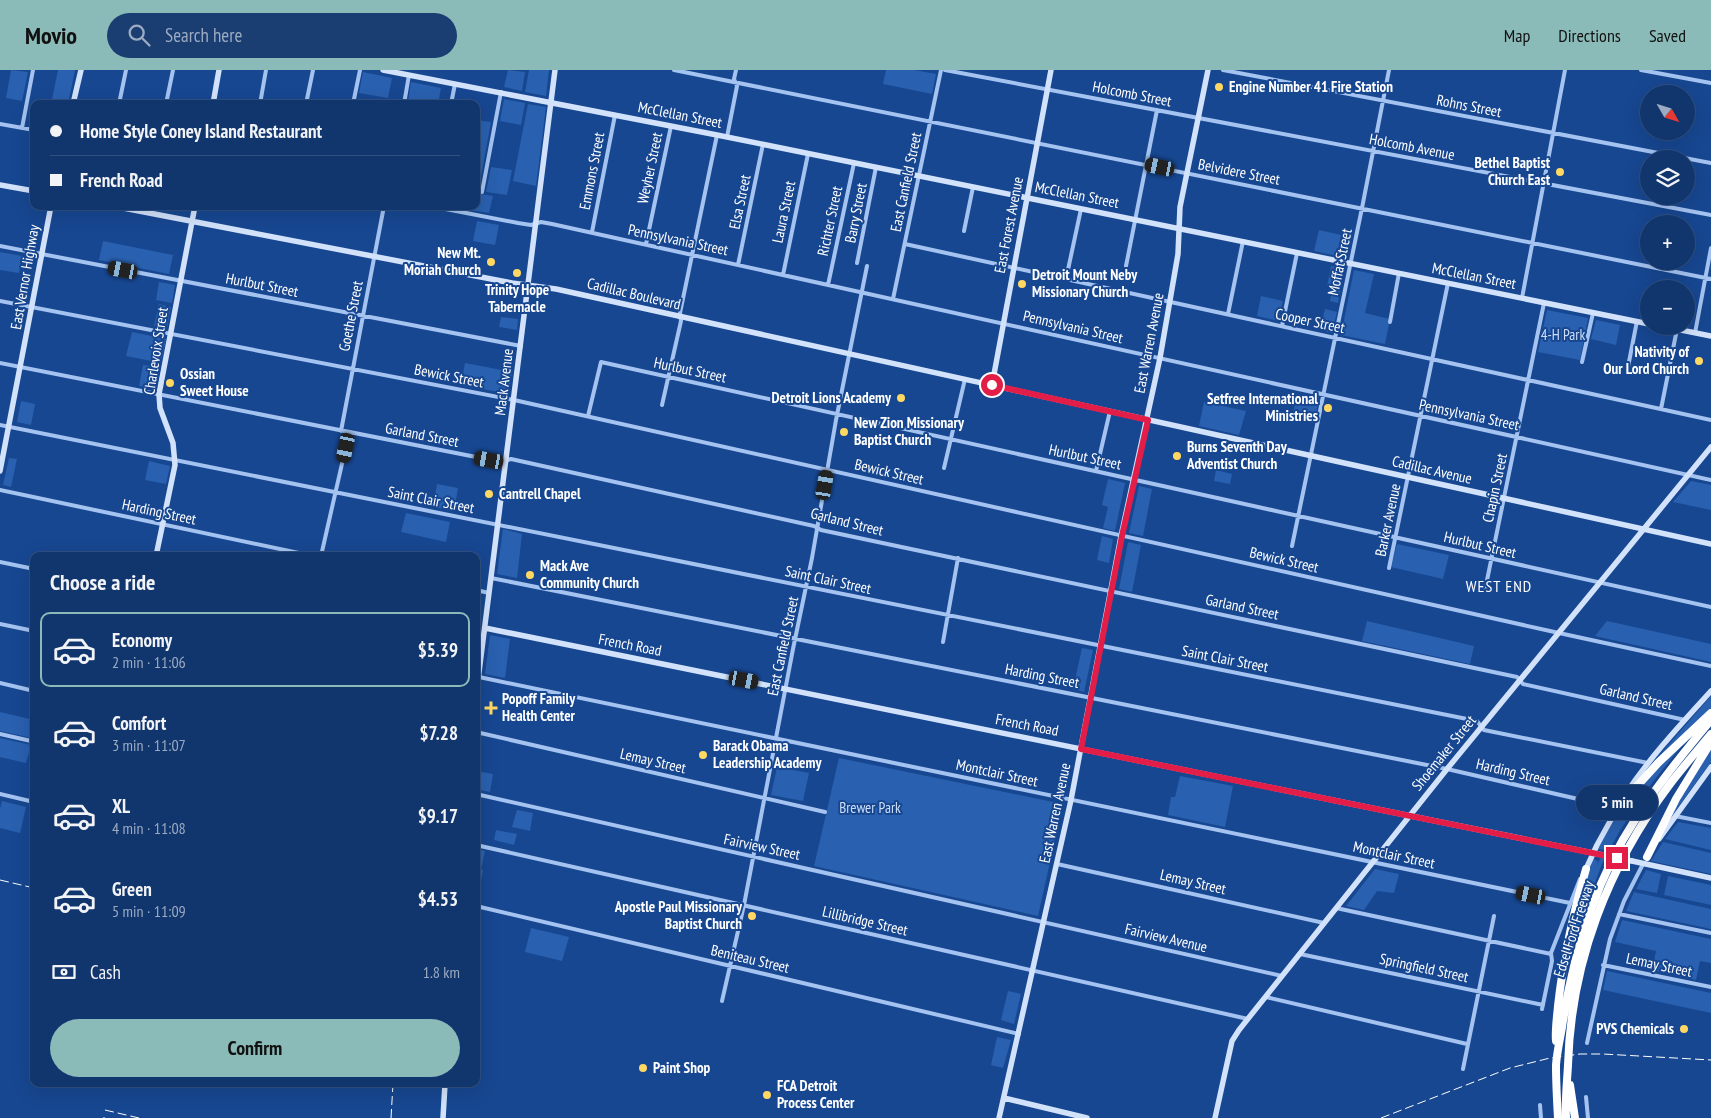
<!DOCTYPE html>
<html lang="en">
<head>
<meta charset="utf-8">
<style>
	:root { --surface:#11356d; --page:#1a3d72; --text:#f1f3f6; --muted:#9cabc2; --line:#305080; --accent:#8bbbb9 }
	body { margin:0; font-family:"PT Sans Narrow",sans-serif; background:var(--page); color:var(--text); height:100vh; display:flex; flex-direction:column; font-size:19px; white-space:nowrap }
	* { box-sizing:border-box; margin:0 }
	p { font-size:16px; color:var(--muted) }
	.icon { flex:none; width:28px; height:28px; fill:none; stroke:currentColor; stroke-width:2; stroke-linecap:round; stroke-linejoin:round }
	.map { position:relative; flex:1; overflow:hidden }
	.sheet { position:absolute; left:30px; top:482px; width:450px; height:535px; display:flex; flex-direction:column; background:var(--surface); border-radius:10px; box-shadow:0 5px 20px #0002,0 0 0 1px var(--line) }
	.sheet>* { flex:none }
	.top-card { position:absolute; left:30px; top:30px; width:450px; height:110px; border-radius:10px; box-shadow:0 5px 20px #0002,0 0 0 1px var(--line); display:grid; align-content:center; height:110px; padding:0 20px; background:var(--surface) }
	.needle { width:32px; rotate:129deg }
	.tools { position:absolute; left:1640px; top:15px; display:grid; gap:10px }
	.tools a { display:grid; place-items:center; width:55px; height:55px; border-radius:50%; background:var(--surface); box-shadow:0 5px 20px #0002,0 0 0 1px var(--line); font-size:25px }
	.end { position:absolute; width:22px; height:22px; margin:-11px; border:6px solid #e11d48; background:#fff; box-shadow:0 0 0 2px #fff }
	.from { border-radius:50% }
	.bubble { position:absolute; height:35px; border-radius:18px; background:var(--surface); box-shadow:0 5px 20px #0002,0 0 0 1px var(--line); font-size:16px; font-weight:700; line-height:35px; text-align:center }
	.car { position:absolute; width:15px; height:30px; margin:-15px -8px; border-radius:6px; box-shadow:0 0 4px 1px #0007; background:linear-gradient(#222 24%,#8ab4d8 0 40%,#222 0 76%,#8ab4d8 0 86%,#222 0) }
	.top-card b { display:flex; align-items:center; gap:18px; height:48px; font-size:19px }
	.top-card b+b { border-top:1px solid var(--line) }
	.top-card i { width:12px; height:12px; background:var(--text) }
	ul { padding:0; list-style:none }
	li { display:flex; align-items:center; gap:15px; height:75px; margin:0 10px 8px; padding:0 10px; border:2px solid transparent; border-radius:10px }
	li div { flex:1 }
	li b { display:block; font-size:19px }
	li em { font-style:normal; font-weight:700 }
	li.selected { border-color:var(--accent) }
	li>.icon { width:45px; height:45px; stroke-width:1.5 }
	h2 { padding:0 20px; font-size:22px; line-height:60px }
	.pay { display:flex; align-items:center; gap:12px; height:55px; padding:0 20px; font-size:19px }
	.pay p { margin-inline-start:auto }
	.cta { display:flex; gap:10px; margin-top:auto; padding:10px 20px }
	.cta a { flex:1; height:58px; border-radius:30px; background:var(--accent); color:#111; font-size:20px; font-weight:700; line-height:58px; text-align:center }
	header { display:flex; align-items:center; gap:30px; box-sizing:border-box; height:70px; padding:0 25px; background:var(--accent); color:#111 }
	header strong { font-size:24px }
	nav { display:flex; gap:28px; margin-inline-start:auto; font-size:18px }
	.search { width:350px; height:45px; background:var(--page); display:flex; align-items:center; gap:12px; box-sizing:border-box; padding:0 18px; border-radius:28px; color:var(--muted); font-size:19px }
	.map>svg:first-child { display:block }
</style>
</head>
<body>
<header>
<strong>Movio</strong>
<div class="search"><svg class="icon" aria-label="search" viewBox="0 0 24 24"><circle cx="10" cy="10" r="6"/><path d="M15 15l6 6"/></svg>Search here</div>
<nav><a>Map</a><a>Directions</a><a>Saved</a></nav>
</header>
<div class="map">
<svg width="1711" height="1048" viewBox="0 0 1711 1048">
	<rect width="100%" height="100%" fill="#174791"/>
	<path fill="#2960af" d="M11,0L28,2L22,31L6,28Z
		M58,0H75L68,34H51Z
		M508,0L525,2L522,21L504,17Z
		M529,0H549L546,26L525,22Z
		M886,0H914L936,4L932,24L883,14Z
		M363,2L392,8L388,28L359,23Z
		M411,12L441,18L438,34H423L408,31Z
		M504,29L525,33L521,55L500,51Z
		M528,34L546,37L536,116L513,111Z
		M476,50L491,52L480,112H476Z
		M491,97L512,100L507,125L486,122Z
		M476,123L493,126L489,143L471,140V136H476Z
		M477,151L499,155L495,175L473,171Z
		M1319,160L1341,165L1337,186L1314,181Z
		M103,171L173,185L169,204L99,190Z
		M0,182L22,186L19,203L0,200Z
		M1331,196L1345,198L1338,233L1330,231L1332,219L1327,217Z
		M1354,200L1374,204L1365,243L1390,249L1385,274L1341,265Z
		M159,212L175,215L172,233L156,230Z
		M1261,226L1283,231L1278,251L1257,246Z
		M159,234L171,237L167,258L154,256Z
		M1325,239L1337,242L1332,263L1320,260Z
		M1547,240L1588,248L1580,290L1538,282Z
		M501,247L518,249L517,260L499,257Z
		M1596,250L1620,255L1616,275L1591,269Z
		M132,262L166,269L161,293L126,286Z
		M465,293L512,302L509,324L461,315Z
		M143,295L159,297L155,319L139,316Z
		M1297,324L1319,329L1314,353L1292,348Z
		M21,331L35,334L31,355L17,352Z
		M1204,332L1246,341L1239,365L1199,356Z
		M9,388L17,389L11,417L3,415Z
		M149,391L170,396L166,414L145,410Z
		M1216,400L1232,404L1230,414L1214,411Z
		M1108,409L1125,413L1115,461L1103,458L1108,437L1102,435Z
		M1691,411L1711,415V440L1673,432Z
		M437,414L458,418L454,441L433,437Z
		M1139,416L1152,419L1143,466L1129,463Z
		M406,443L450,452L446,472L401,462Z
		M503,459L522,464L517,508L497,504Z
		M1102,466L1113,469L1109,493L1097,490Z
		M1128,472L1141,475L1132,522L1119,519Z
		M1397,474L1449,485L1443,509L1391,497Z
		M1367,551L1474,576L1470,594L1362,571Z
		M1607,551L1711,574V592L1595,566Z
		M490,565L510,569L505,608L485,604Z
		M1082,578L1093,580L1084,622L1073,619Z
		M1711,626V638L1643,704Z
		M0,642L34,650L32,668L0,661Z
		M1692,663L1693,664L1684,675L1683,674L1644,723L1618,764L1602,794L1581,849L1562,917C1566,873 1579,831 1593,789L1598,791L1597,795L1606,777L1603,780L1598,779L1614,749L1624,736L1651,705Z
		M0,668L31,675L26,693L0,687Z
		M1711,678V692L1666,754L1671,745Z
		M839,688L1063,734L1038,846L814,796Z
		M777,697L809,703L803,731L771,725Z
		M476,701L493,704L490,722L476,719Z
		M1180,706L1233,716L1225,757L1168,745L1171,727H1175Z
		M2,731L26,737L20,763L0,758V739Z
		M517,740L533,743L530,761L512,757Z
		M1678,752L1711,758V780L1665,769Z
		M496,760L517,764L514,775L494,770Z
		M1663,772L1711,783V804L1651,791Z
		M476,779L485,781L481,799L483,800L480,816H476Z
		M1375,799L1399,804L1394,823L1377,821L1364,840L1346,836Z
		M1646,800L1661,804L1657,823L1636,819Z
		M1668,806L1711,815V835L1664,825Z
		M1634,822L1711,839V859L1626,841Z
		M1622,850L1711,869V893L1700,891L1696,910L1652,900L1656,881L1615,872Z
		M531,858L569,867L562,891L525,882Z
		M1607,901L1711,923V943L1603,920Z
		M1008,921L1021,924L1014,954L1001,950Z
		M997,967L1011,970L1003,998L991,995Z"/>
	<g fill="none" stroke-linecap="round" stroke-linejoin="round">
		<path stroke="#a4c3f0" stroke-width="4" d="M674,0L1711,209
			M945,0L1711,145
			M1223,0L1711,93
			M1641,0L1711,13
			M119,34L126,0
			M166,34L173,0
			M260,34L266,0
			M306,34L313,0
			M353,34L360,0
			M404,34L409,5
			M451,34L455,14
			M0,54L34,60
			M22,58L33,0
			M727,67L737,16L734,9L736,0
			M482,122L501,22
			M430,136L518,153L531,155L541,152L552,154L1711,410
			M964,161L973,117
			M592,162L615,45
			M646,174L671,56
			M905,174L1711,350
			M0,176L521,276
			M857,193L876,97
			M738,195L763,74
			M1126,196L1157,40
			M783,205L808,84
			M1066,209L1081,139
			M828,215L854,93
			M1522,228L1565,0
			M893,229L941,0
			M0,231L514,330L1559,563L1711,596
			M1228,244L1243,171
			M1390,252L1399,203
			M1282,256L1297,183
			M1695,263L1711,178
			M1582,292L1593,243
			M0,293L476,387L501,392L511,389L814,456L821,460L1517,607L1523,614L1685,650
			M1627,302L1637,251
			M662,335L681,251L680,243L717,65
			M1661,339L1677,259
			M588,346L601,292L1711,537
			M0,355L1477,651L1484,660L1648,693
			M341,361L384,136
			M944,398L965,309
			M1096,401L1110,341
			M0,420L313,486
			M1292,476L1362,138L1389,0
			M321,486L349,363
			M0,492L34,499
			M1389,498L1448,213
			M491,508L1447,699L1617,738
			M476,520L489,523
			M1485,520L1544,233
			M0,554L34,561
			M943,572L958,488
			M479,607L1570,833
			M0,613L34,621
			M476,662L825,742
			M0,664L31,671
			M0,724L34,732
			M476,724L1282,906
			M1675,746L1711,753
			M476,775L1248,949
			M1057,794L1324,853
			M476,836L1019,964
			M1336,838L1551,884
			M1619,844L1711,863
			M1300,884L1543,935
			M1603,895L1711,917
			M1266,927L1467,974
			M722,931L744,835L793,579L812,488L836,350L867,196
			M1542,939L1552,891L1551,883L1580,809
			M1587,973L1610,869L1624,831L1643,794
			M1463,999L1494,846
			M1586,1027L1588,1048
			M1540,1035L1541,1048"/>
		<path stroke="#d2e2fb" stroke-width="5.5" d="M383,0L717,65L1649,254
			M73,34L81,0
			M213,34L219,0
			M0,115L34,121
			M113,136L512,213L556,219L1711,474
			M1661,256L1711,266
			M992,315L1051,0
			M0,401L51,136
			M156,486L175,395L173,373L160,338L159,324L195,136
			M485,558L1603,785
			M476,626L555,0
			M1625,725C1650,687 1681,654 1711,621
			M1659,769L1711,697
			M1632,791L1711,808
			M1586,799L1597,775L1619,735
			M1004,1028L1087,1048
			M443,1048L445,1014
			M999,1048L1071,730L1121,466L1160,288L1178,184L1180,137L1208,0
			M1215,1048L1232,971L1239,960L1447,699L1711,377"/>
		<path stroke="#fff" stroke-width="8" d="M1617,738L1658,693L1711,643
			M1647,787L1676,729L1711,672
			M1556,971C1555,960 1557,948 1558,936C1563,890 1573,844 1586,799
			M1570,1015L1575,1048
			M1558,1048C1557,1031 1556,1012 1556,995C1557,982 1560,969 1562,957C1573,885 1595,811 1635,750C1657,715 1684,682 1711,650
			M1566,1048C1565,1030 1567,1013 1568,995C1571,892 1608,796 1670,714C1683,697 1697,681 1711,664"/>
		<path stroke="#fff" stroke-width="1" stroke-dasharray="9 4" stroke-linecap="butt" d="M0,810L34,818
			M105,1040L139,1048
			M103,1048H105
			M391,1048L393,1014
			M1381,1048L1510,998L1550,988L1580,984H1603L1711,990"/>
		<path stroke="#d2e2fb" stroke-width="5.5" d="M1603,785L1632,791"/>
	</g>
	<g fill="none" stroke-linecap="round" stroke-linejoin="round">
		<path stroke="#e11d48" stroke-width="6" d="M992,315L1148,350L1122,466L1081,679L1617,788"/>
	</g>
	<g fill="#ffd863" stroke="#174791" stroke-width="2">
		<circle cx="1219" cy="17" r="5"/>
		<circle cx="1560" cy="102" r="5"/>
		<circle cx="491" cy="192" r="5"/>
		<circle cx="517" cy="203" r="5"/>
		<circle cx="1022" cy="214" r="5"/>
		<circle cx="1699" cy="291" r="5"/>
		<circle cx="170" cy="313" r="5"/>
		<circle cx="901" cy="328" r="5"/>
		<circle cx="1328" cy="338" r="5"/>
		<circle cx="844" cy="362" r="5"/>
		<circle cx="1177" cy="386" r="5"/>
		<circle cx="489" cy="424" r="5"/>
		<circle cx="530" cy="505" r="5"/>
		<path d="M488.5 630.5h5v5h5v5h-5v5h-5v-5h-5v-5h5z"/>
		<circle cx="703" cy="685" r="5"/>
		<circle cx="752" cy="846" r="5"/>
		<circle cx="1684" cy="959" r="5"/>
		<circle cx="643" cy="998" r="5"/>
		<circle cx="767" cy="1025" r="5"/>
	</g>
	<g text-anchor="middle" stroke-width="4" stroke-linejoin="round" paint-order="stroke">
		<g font-size="15" font-weight="bold" fill="#fff" stroke="#174791" text-anchor="start">
			<text x="1229" y="22">Engine Number 41 Fire Station</text>
			<text x="1550" y="98" text-anchor="end">Bethel Baptist<tspan x="1550" dy="17">Church East</tspan></text>
			<text x="481" y="188" text-anchor="end">New Mt.<tspan x="481" dy="17">Moriah Church</tspan></text>
			<text x="1032" y="210">Detroit Mount Neby<tspan x="1032" dy="17">Missionary Church</tspan></text>
			<text x="517" y="225" text-anchor="middle">Trinity Hope<tspan x="517" dy="17">Tabernacle</tspan></text>
			<text x="1689" y="287" text-anchor="end">Nativity of<tspan x="1689" dy="17">Our Lord Church</tspan></text>
			<text x="180" y="309">Ossian<tspan x="180" dy="17">Sweet House</tspan></text>
			<text x="891" y="333" text-anchor="end">Detroit Lions Academy</text>
			<text x="1318" y="334" text-anchor="end">Setfree International<tspan x="1318" dy="17">Ministries</tspan></text>
			<text x="854" y="358">New Zion Missionary<tspan x="854" dy="17">Baptist Church</tspan></text>
			<text x="1187" y="382">Burns Seventh Day<tspan x="1187" dy="17">Adventist Church</tspan></text>
			<text x="499" y="429">Cantrell Chapel</text>
			<text x="540" y="501">Mack Ave<tspan x="540" dy="17">Community Church</tspan></text>
			<text x="502" y="634">Popoff Family<tspan x="502" dy="17">Health Center</tspan></text>
			<text x="713" y="681">Barack Obama<tspan x="713" dy="17">Leadership Academy</tspan></text>
			<text x="742" y="842" text-anchor="end">Apostle Paul Missionary<tspan x="742" dy="17">Baptist Church</tspan></text>
			<text x="1674" y="964" text-anchor="end">PVS Chemicals</text>
			<text x="653" y="1003">Paint Shop</text>
			<text x="777" y="1021">FCA Detroit<tspan x="777" dy="17">Process Center</tspan></text>
		</g>
		<g font-size="15" fill="#fff" stroke="#174791">
			<text transform="translate(1132 24) rotate(11)" y="5">Holcomb Street</text>
			<text transform="translate(1469 36) rotate(11)" y="5">Rohns Street</text>
			<text transform="translate(680 45) rotate(11)" y="5">McClellan Street</text>
			<text transform="translate(1412 77) rotate(11)" y="5">Holcomb Avenue</text>
			<text transform="translate(650 98) rotate(-78)" y="5">Weyher Street</text>
			<text transform="translate(592 101) rotate(-79)" y="5">Emmons Street</text>
			<text transform="translate(1239 102) rotate(11)" y="5">Belvidere Street</text>
			<text transform="translate(906 112) rotate(-78)" y="5">East Canfield Street</text>
			<text transform="translate(1077 125) rotate(11)" y="5">McClellan Street</text>
			<text transform="translate(740 132) rotate(-78)" y="5">Elsa Street</text>
			<text transform="translate(784 142) rotate(-78)" y="5">Laura Street</text>
			<text transform="translate(856 143) rotate(-79)" y="5">Barry Street</text>
			<text transform="translate(830 151) rotate(-78)" y="5">Richter Street</text>
			<text transform="translate(1009 155) rotate(-79)" y="5">East Forest Avenue</text>
			<text transform="translate(678 170) rotate(12)" y="5">Pennsylvania Street</text>
			<text transform="translate(1340 192) rotate(-78)" y="5">Moffat Street</text>
			<text transform="translate(1474 206) rotate(11)" y="5">McClellan Street</text>
			<text transform="translate(25 207) rotate(-80)" y="5">East Vernor Highway</text>
			<text transform="translate(262 215) rotate(11)" y="5">Hurlbut Street</text>
			<text transform="translate(634 224) rotate(13)" y="5">Cadillac Boulevard</text>
			<text transform="translate(351 246) rotate(-79)" y="5">Goethe Street</text>
			<text transform="translate(1310 251) rotate(12)" y="5">Cooper Street</text>
			<text transform="translate(1073 257) rotate(13)" y="5">Pennsylvania Street</text>
			<text transform="translate(1149 273) rotate(-79)" y="5">East Warren Avenue</text>
			<text transform="translate(156 281) rotate(-81)" y="5">Charlevoix Street</text>
			<text transform="translate(690 300) rotate(12)" y="5">Hurlbut Street</text>
			<text transform="translate(449 306) rotate(11)" y="5">Bewick Street</text>
			<text transform="translate(504 312) rotate(-83)" y="5">Mack Avenue</text>
			<text transform="translate(1469 345) rotate(12)" y="5">Pennsylvania Street</text>
			<text transform="translate(422 365) rotate(11)" y="5">Garland Street</text>
			<text transform="translate(1085 387) rotate(12)" y="5">Hurlbut Street</text>
			<text transform="translate(1432 400) rotate(13)" y="5">Cadillac Avenue</text>
			<text transform="translate(889 402) rotate(13)" y="5">Bewick Street</text>
			<text transform="translate(1495 418) rotate(-78)" y="5">Chapin Street</text>
			<text transform="translate(431 430) rotate(11)" y="5">Saint Clair Street</text>
			<text transform="translate(159 442) rotate(12)" y="5">Harding Street</text>
			<text transform="translate(1388 450) rotate(-78)" y="5">Barker Avenue</text>
			<text transform="translate(847 452) rotate(14)" y="5">Garland Street</text>
			<text transform="translate(1480 475) rotate(13)" y="5">Hurlbut Street</text>
			<text transform="translate(1284 490) rotate(13)" y="5">Bewick Street</text>
			<text transform="translate(828 510) rotate(12)" y="5">Saint Clair Street</text>
			<text transform="translate(1242 537) rotate(12)" y="5">Garland Street</text>
			<text transform="translate(630 575) rotate(11)" y="5">French Road</text>
			<text transform="translate(783 576) rotate(-78)" y="5">East Canfield Street</text>
			<text transform="translate(1225 589) rotate(11)" y="5">Saint Clair Street</text>
			<text transform="translate(1042 606) rotate(11)" y="5">Harding Street</text>
			<text transform="translate(1636 627) rotate(13)" y="5">Garland Street</text>
			<text transform="translate(1027 655) rotate(11)" y="5">French Road</text>
			<text transform="translate(1444 683) rotate(-51)" y="5">Shoemaker Street</text>
			<text transform="translate(653 691) rotate(13)" y="5">Lemay Street</text>
			<text transform="translate(1513 702) rotate(13)" y="5">Harding Street</text>
			<text transform="translate(997 703) rotate(12)" y="5">Montclair Street</text>
			<text transform="translate(1055 743) rotate(-78)" y="5">East Warren Avenue</text>
			<text transform="translate(762 777) rotate(12)" y="5">Fairview Street</text>
			<text transform="translate(1394 785) rotate(12)" y="5">Montclair Street</text>
			<text transform="translate(1193 812) rotate(13)" y="5">Lemay Street</text>
			<text transform="translate(865 851) rotate(13)" y="5">Lillibridge Street</text>
			<text transform="translate(1574 859) rotate(-72)" y="5">Edsel Ford Freeway</text>
			<text transform="translate(1166 868) rotate(13)" y="5">Fairview Avenue</text>
			<text transform="translate(750 889) rotate(13)" y="5">Beniteau Street</text>
			<text transform="translate(1659 895) rotate(12)" y="5">Lemay Street</text>
			<text transform="translate(1424 898) rotate(12)" y="5">Springfield Street</text>
		</g>
		<g font-size="15" fill="#cbdffb" stroke="#174791">
			<text x="1563" y="270">4-H Park</text>
			<text x="870" y="743">Brewer Park</text>
		</g>
		<g font-size="16" letter-spacing="1" fill="#fff" stroke="#174791">
			<text x="1499" y="522">WEST END</text>
		</g>
	</g>
</svg>
<div class="tools">
<a><svg class="needle" viewBox="-14 -14 28 28"><path d="M0-13l5 13h-10z" fill="#e53935"/><path d="M0 13l5-13h-10z" fill="#9cabc2"/></svg></a>
<a><svg class="icon" aria-label="layers" viewBox="0 0 24 24"><path d="M12 4l9 5-9 5-9-5zM3 14l9 5 9-5"/></svg></a>
<a>+</a>
<a>−</a>
</div>
<i class="end from" style="left:992px;top:315px"></i>
<i class="end" style="left:1617px;top:788px"></i>
<div class="bubble" style="left:1576px;top:715px;width:82px">5 min</div>
<i class="car" style="left:1160px;top:97px;rotate:282deg"></i>
<i class="car" style="left:123px;top:200px;rotate:281deg"></i>
<i class="car" style="left:346px;top:378px;rotate:192deg"></i>
<i class="car" style="left:489px;top:390px;rotate:280deg"></i>
<i class="car" style="left:825px;top:415px;rotate:10deg"></i>
<i class="car" style="left:744px;top:610px;rotate:101deg"></i>
<i class="car" style="left:1531px;top:825px;rotate:282deg"></i>
<div class="top-card">
<b><i class="from"></i>Home Style Coney Island Restaurant</b>
<b><i></i>French Road</b>
</div>
<section class="sheet">
<h2>Choose a ride</h2>
<ul>
<li class="selected"><svg class="icon" aria-label="car" viewBox="0 0 24 24"><path d="M5 17H2v-5l4-1 3-4h7l3 4 3 1v5h-3M9 17h6M6 11h13"/><circle cx="7" cy="17" r="2"/><circle cx="17" cy="17" r="2"/></svg><div><b>Economy</b><p>2 min · 11:06</p></div><em>$5.39</em></li>
<li><svg class="icon" aria-label="car" viewBox="0 0 24 24"><path d="M5 17H2v-5l4-1 3-4h7l3 4 3 1v5h-3M9 17h6M6 11h13"/><circle cx="7" cy="17" r="2"/><circle cx="17" cy="17" r="2"/></svg><div><b>Comfort</b><p>3 min · 11:07</p></div><em>$7.28</em></li>
<li><svg class="icon" aria-label="car" viewBox="0 0 24 24"><path d="M5 17H2v-5l4-1 3-4h7l3 4 3 1v5h-3M9 17h6M6 11h13"/><circle cx="7" cy="17" r="2"/><circle cx="17" cy="17" r="2"/></svg><div><b>XL</b><p>4 min · 11:08</p></div><em>$9.17</em></li>
<li><svg class="icon" aria-label="car" viewBox="0 0 24 24"><path d="M5 17H2v-5l4-1 3-4h7l3 4 3 1v5h-3M9 17h6M6 11h13"/><circle cx="7" cy="17" r="2"/><circle cx="17" cy="17" r="2"/></svg><div><b>Green</b><p>5 min · 11:09</p></div><em>$4.53</em></li>
</ul>
<div class="pay"><svg class="icon" aria-label="cash" viewBox="0 0 24 24"><path d="M3 7h18v10H3z"/><circle cx="12" cy="12" r="2"/></svg>Cash<p>1.8 km</p></div>
<div class="cta"><a>Confirm</a></div>
</section>
</div>
</body>
</html>
